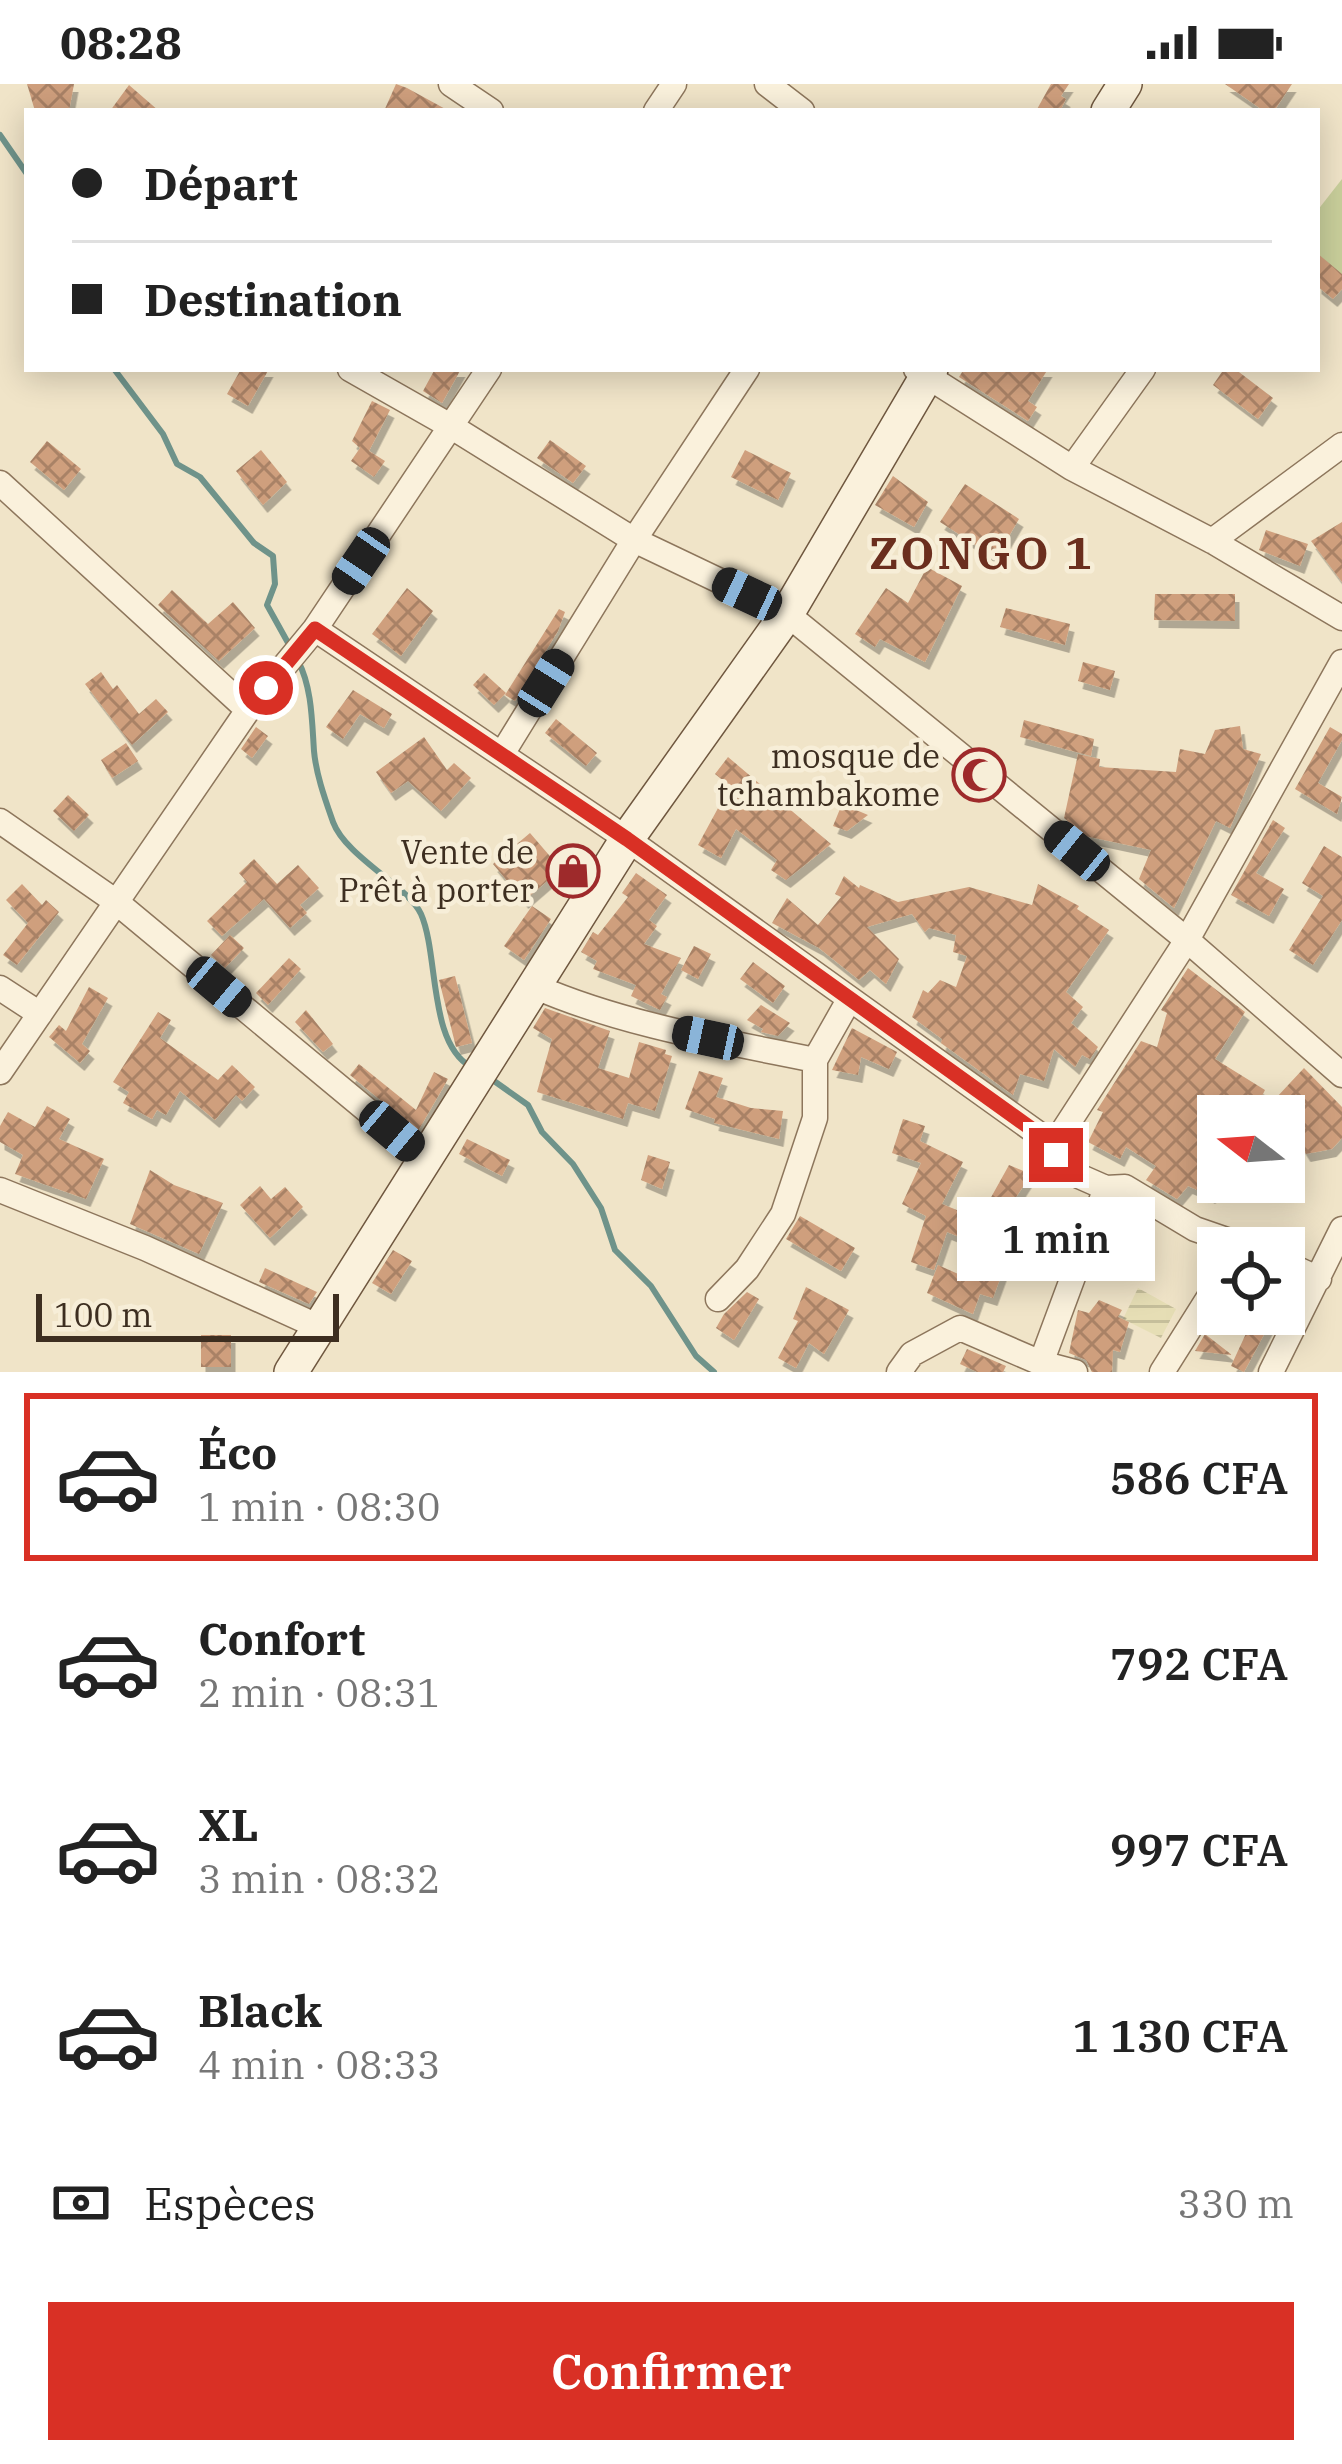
<!DOCTYPE html>
<html lang="fr">
<head>
<meta charset="utf-8">
<style>
	:root { --surface:#fff; --page:#f2f2f2; --text:#222; --muted:#767676; --line:#e0e0e0; --accent:#d93025 }
	body { margin:0; font-family:"IBM Plex Serif",serif; background:var(--page); color:var(--text); height:100vh; display:flex; flex-direction:column; font-size:45px; white-space:nowrap }
	* { box-sizing:border-box; margin:0 }
	p { font-size:39px; color:var(--muted) }
	.icon { flex:none; width:66px; height:66px; fill:none; stroke:currentColor; stroke-width:2; stroke-linecap:round; stroke-linejoin:round }
	.map { position:relative; height:1288px; overflow:hidden }
	.drawer { display:flex; flex-direction:column; background:var(--surface); flex:1 }
	.drawer>* { flex:none }
	.banner { position:absolute; left:24px; top:24px; width:1296px; height:264px; border-radius:0px; box-shadow:0 6px 30px #0003; display:grid; align-content:center; height:264px; padding:0 48px; background:var(--surface) }
	.needle { width:78px; rotate:287deg }
	.tools { position:absolute; left:1197px; top:1011px; display:grid; gap:24px }
	.tools a { display:grid; place-items:center; width:108px; height:108px; border-radius:0px; background:var(--surface); box-shadow:0 6px 30px #0003; font-size:60px }
	.scale { position:absolute; left:36px; bottom:30px; width:303px; box-sizing:border-box; padding-left:12px; border:6px solid #3d2e20; border-top:0; font-size:33px; line-height:42px; white-space:nowrap; color:#3d2e20; -webkit-text-stroke:9px #f7eed8; paint-order:stroke }
	.end { position:absolute; width:54px; height:54px; margin:-27px; border:15px solid #d93025; background:#fff; box-shadow:0 0 0 6px #fff }
	.from { border-radius:50% }
	.bubble { position:absolute; height:84px; border-radius:0px; background:var(--surface); box-shadow:0 6px 30px #0003; font-size:39px; font-weight:600; line-height:84px; text-align:center }
	.car { position:absolute; width:36px; height:72px; margin:-36px -18px; border-radius:15px; box-shadow:0 0 9px 3px #0007; background:linear-gradient(#222 24%,#8ab4d8 0 40%,#222 0 76%,#8ab4d8 0 86%,#222 0) }
	.banner b { display:flex; align-items:center; gap:42px; height:114px; font-size:45px }
	.banner b+b { border-top:3px solid var(--line) }
	.banner i { width:30px; height:30px; background:var(--text) }
	ul { padding:21px 0 0; list-style:none }
	li { display:flex; align-items:center; gap:36px; height:168px; margin:0 24px 18px; padding:0 24px; border:6px solid transparent; border-radius:0px }
	li div { flex:1 }
	li b { display:block; font-size:45px }
	li em { font-style:normal; font-weight:600 }
	li.active { border-color:var(--accent) }
	li>.icon { width:108px; height:108px; stroke-width:1.5 }
	.pay { display:flex; align-items:center; gap:30px; height:132px; padding:0 48px; font-size:45px }
	.pay p { margin-inline-start:auto }
	.primary-button { display:flex; gap:24px; margin-top:auto; padding:24px 48px }
	.primary-button a { flex:1; height:138px; border-radius:0px; background:var(--accent); color:#fff; font-size:48px; font-weight:600; line-height:138px; text-align:center }
	.status { display:flex; justify-content:space-between; align-items:center; height:84px; padding:0 60px; background:var(--surface); direction:ltr }
	.status svg { height:33px; fill:currentColor }
	.map>svg:first-child { display:block }
</style>
</head>
<body>
<div class="status"><b>08:28</b><svg viewBox="0 0 49 12"><path d="M0 12V9h3v3zM5 12V6h3v6zM10 12V3h3v9zM15 12V0h3v12zM26 1h20v11H26zM47 4h2v5h-2z"/></svg></div>
<div class="map">
<svg width="1342" height="1288" viewBox="0 0 1342 1288">
	<defs>
		<pattern id="farmland-rules" width="6" height="5" patternUnits="userSpaceOnUse" patternTransform="scale(3)"><rect width="6" height="5" fill="#e6deb5"/><path d="M0 2.5h6" fill="none" stroke="#c6bf9b"/></pattern>
		<pattern id="building-cross-hatch" width="8" height="8" patternUnits="userSpaceOnUse" patternTransform="scale(3)"><rect width="8" height="8" fill="#cf9f7d"/><path d="M0 0l8 8M0 8l8-8" fill="none" stroke="#a98266"/></pattern>
		<filter id="shadow"><feDropShadow dx="4.5" dy="8" stdDeviation="0" flood-color="#0004"/></filter>
	</defs>
	<rect width="100%" height="100%" fill="#f0e4c8"/>
	<path fill="url(#farmland-rules)" d="M1138,1204L1176,1225L1161,1254L1123,1235Z"/>
	<path fill="#c9cf9b" d="M1342,95V191L1317,171V127Z"/>
	<g fill="none" stroke-linecap="round" stroke-linejoin="round">
		<path stroke="#6f938a" stroke-width="6" d="M0,51L27,90
			M114,285L163,350L177,380L200,393L254,459L273,472L275,500L267,521L292,566
			M298,577C312,603 312,638 314,667C316,690 325,715 333,738C346,773 409,803 421,830C439,871 428,959 471,983
			M487,992L528,1021L542,1048L573,1080L601,1124L615,1166L651,1202L696,1272L714,1288"/>
	</g>
	<path fill="url(#building-cross-hatch)" filter="url(#shadow)" d="M27,0H74L69,27H35Z
		M396,0L407,4L449,27H384Z
		M1051,0H1069L1061,12L1066,15L1060,27H1036Z
		M1225,0H1292L1274,27H1264Z
		M129,1L159,27H110Z
		M1317,169L1342,190V205L1333,215L1317,202Z
		M241,285H269L248,322L227,310Z
		M435,285H461L442,319L423,307Z
		M964,285H1048L1028,317L1037,323L1028,337L959,293Z
		M1224,285H1235L1273,314L1258,335L1213,301Z
		M372,317L390,326L369,367L385,377L374,393L351,377L360,364L352,357Z
		M550,356L586,382L573,399L537,374Z
		M47,357L81,385L64,406L30,378Z
		M261,366L287,398L263,421L236,387Z
		M745,366L791,389L778,416L731,393Z
		M893,392L928,418L914,443L875,421Z
		M965,400L1019,435L996,474L940,438Z
		M1342,438V498L1311,457Z
		M1266,446L1308,460L1300,482L1259,466Z
		M927,483L962,502L925,578L880,555L875,563L855,550L886,504L908,519Z
		M407,504L433,527L401,572L372,550Z
		M172,506L208,540L233,518L255,544L219,577L158,521Z
		M1155,510H1235V537L1154,536Z
		M1006,524L1070,540L1065,561L1000,543Z
		M559,525L565,528L558,547L515,617L505,611Z
		M1083,578L1115,587L1110,606L1078,597Z
		M101,588L113,605L117,601L139,630L156,615L168,628L132,661L85,600Z
		M484,589L506,609L494,621L473,601Z
		M353,606L392,630L384,644L360,630L343,655L326,643Z
		M556,635L597,669L586,682L545,649Z
		M1024,636L1094,655L1091,672L1020,653Z
		M1240,642L1243,665L1261,670L1230,744L1216,737L1174,824L1139,795L1151,766L1085,752L1064,734L1078,670L1100,675L1099,683L1176,688L1180,665L1205,670L1215,646Z
		M256,643L268,652L252,674L241,665Z
		M1330,643L1342,650V656L1318,699L1342,713L1337,730L1295,705Z
		M424,653L447,686L454,679L471,694L441,727L408,697L391,709L376,688Z
		M126,659L138,677L112,694L101,676Z
		M728,673L831,760L786,796L771,786L777,776L736,745L721,774L698,761L730,702L715,690Z
		M68,711L89,731L74,747L53,727Z
		M842,720L868,731L847,747L833,742Z
		M1273,736L1285,744L1256,789L1284,805L1269,832L1231,811Z
		M530,749L561,785L524,817L493,780Z
		M1324,762L1342,773V836L1313,881L1289,866L1323,812L1302,799Z
		M254,775L277,800L298,781L319,804L300,821L307,829L290,844L264,815L222,852L207,837L247,798L239,789Z
		M636,789L667,811L649,836L657,842L644,860L681,874L661,910L667,913L660,926L631,912L636,901L593,885L597,877L581,868L593,848L598,851L628,813L622,809Z
		M844,792L859,804L860,801L898,818L969,803L1032,821L1038,800L1079,822L1077,825L1109,846L1066,908L1083,923L1071,939L1098,963L1090,975L1082,971L1075,983L1054,965L1044,997L1020,990L1013,1011L941,959L942,955L912,933L923,906L928,909L940,896L956,903L967,872L953,868L956,851L929,844L925,848L912,830L867,843L899,875L886,900L870,886L859,896L819,864L772,839L787,814L818,841L841,813L835,810Z
		M22,800L42,821L46,816L59,828L17,881L3,871L28,839L6,816Z
		M532,822L551,835L524,876L504,862Z
		M230,851L244,864L225,884L211,871Z
		M694,862L711,870L698,895L681,886Z
		M289,874L301,885L268,921L256,909Z
		M753,878L785,902L773,919L740,895Z
		M1188,884L1245,928L1215,975L1265,1006L1252,1032H1218V1099L1211,1112L1188,1102L1177,1115L1146,1096L1156,1082L1126,1063L1120,1075L1088,1058L1103,1028L1097,1026L1141,957L1157,963L1167,929L1161,926Z
		M455,892L472,959L456,963L439,896Z
		M89,903L108,914L82,960L90,967L80,979L49,953L59,941L66,947Z
		M761,921L790,939L778,952L761,948L763,945L747,936Z
		M545,924L610,947L598,984L629,994L639,958L666,966L665,970L672,972L655,1027L628,1019L623,1035L537,1008L552,955L533,944Z
		M306,926L333,960L323,968L295,938Z
		M158,928L171,936L160,954L218,996L232,981L255,1003L242,1017L236,1011L215,1036L180,1007L166,1031L157,1026L152,1035L123,1019L129,1008L113,998Z
		M852,944L897,968L889,985L861,973L858,991L832,986Z
		M359,980L416,1026L434,988L448,995L418,1047L350,991Z
		M1304,984L1342,1023V1054L1332,1065L1306,1070L1286,1038L1289,1032L1276,1014Z
		M699,987L723,994L716,1013L751,1024L783,1027L779,1055L714,1039L715,1035L685,1025Z
		M47,1022L70,1035L59,1055L104,1075L86,1115L15,1090L23,1071L0,1058V1042L8,1028L35,1043Z
		M903,1035L925,1042L920,1057L963,1078L942,1120L979,1135L1009,1081L1031,1090L997,1143L1016,1151L993,1214L980,1210L973,1230L927,1209L938,1181L965,1193L977,1160L947,1148L934,1186L911,1178L926,1132L902,1120L921,1079L892,1069Z
		M467,1055L510,1076L502,1092L459,1070Z
		M648,1071L670,1078L662,1105L641,1096Z
		M150,1086L174,1101L223,1119L199,1170L130,1140Z
		M260,1102L271,1115L285,1103L303,1123L270,1154L240,1121Z
		M800,1132L855,1164L841,1187L786,1155Z
		M393,1166L412,1177L391,1210L372,1199Z
		M265,1184L317,1208L309,1220L259,1198Z
		M806,1203L849,1226L824,1270L809,1259L796,1284L778,1274L798,1237L793,1235Z
		M747,1208L759,1215L734,1256L716,1244L724,1230Z
		M1099,1216L1122,1226L1118,1233L1129,1238L1120,1268L1113,1266L1112,1288H1092L1086,1276L1069,1269L1078,1226L1089,1229Z
		M1255,1230H1275L1244,1288L1231,1282Z
		M1205,1250L1232,1271L1195,1267Z
		M201,1251H231V1283H201Z
		M967,1265L1006,1282L1003,1288H977L960,1280Z"/>
	<g fill="none" stroke-linecap="round" stroke-linejoin="round">
		<g stroke="#8d765c" stroke-width="27">
			<path id="street" d="M451,0L491,27
				M767,0L802,27
				M656,27L674,0
				M350,285L452,343L634,456L785,528
				M916,285L1072,384L1212,457L1342,534
				M1072,384L1143,285
				M0,399L248,626
				M1212,457L1342,361
				M787,530L1187,856L1342,991
				M315,545L627,755L1054,1061L1056,1071L1081,1093L1106,1104L1125,1103L1195,1145L1250,1164
				M502,670L634,456L747,285
				M0,737L115,817L427,1076
				M536,903C624,941 722,957 815,976
				M0,904L40,930
				M0,988L248,626L315,545L489,285
				M1054,1061L1187,856L1342,578
				M0,1106L145,1164L317,1242
				M1284,1179L1319,1195
				M718,1215L747,1185L783,1130L815,1034V976L849,916
				M1041,1279L1106,1104
				M899,1288L912,1270L960,1244L1041,1279L1075,1288
				M1162,1288L1218,1199
				M1271,1288L1342,1145"/>
		</g>
		<g stroke="#6f573f" stroke-width="36">
			<path id="secondary" d="M1108,27L1125,0
				M291,1288L627,755L787,530L931,285"/>
		</g>
		<use href="#street" stroke="#faf1dc" stroke-width="24"/>
		<use href="#secondary" stroke="#faf1dc" stroke-width="33"/>
	</g>
	<g fill="none" stroke-linecap="round" stroke-linejoin="round">
		<path stroke="#d93025" stroke-width="15" d="M266,604L315,545L627,755L1054,1061L1056,1071"/>
	</g>
	<defs>
		<g id="mosque-ring" transform="scale(2.7)"><circle r="9.5" fill="#f7eed8" stroke="#9e2a2b" stroke-width="1.5"/><path d="M3.5-4.9A6 6 0 1 0 3.5 4.9A5 5 0 1 1 3.5-4.9Z" fill="#9e2a2b"/></g>
		<g id="shop-ring" transform="scale(2.7)"><circle r="9.5" fill="#f7eed8" stroke="#9e2a2b" stroke-width="1.5"/><path d="M-5-2.5h2.3a2.7 3.5 0 0 1 5.4 0H5L5.5 6h-11ZM-1.5-2.5h3a1.5 2.3 0 0 0-3 0Z" fill="#9e2a2b"/></g>
	</defs>
	<g fill-rule="evenodd">
		<use href="#mosque-ring" x="979" y="691"/>
		<use href="#shop-ring" x="573" y="787"/>
	</g>
	<g text-anchor="middle" stroke-width="9" stroke-linejoin="round" paint-order="stroke">
		<g font-size="33" fill="#3d2e20" stroke="#f7eed8" text-anchor="end">
			<text x="940" y="684">mosque de<tspan x="940" dy="38">tchambakome</tspan></text>
			<text x="534" y="780">Vente de<tspan x="534" dy="38">Prêt à porter</tspan></text>
		</g>
		<g font-size="45" font-weight="bold" letter-spacing="3" fill="#6b2e1e" stroke="#f7eed8">
			<text x="982" y="485">ZONGO 1</text>
		</g>
	</g>
</svg>
<div class="tools">
<a><svg class="needle" viewBox="-14 -14 28 28"><path d="M0-13l5 13h-10z" fill="#e53935"/><path d="M0 13l5-13h-10z" fill="#767676"/></svg></a>
<a><svg class="icon" aria-label="locate" viewBox="0 0 24 24"><circle cx="12" cy="12" r="6"/><path d="M12 2v4M12 18v4M2 12h4M18 12h4"/></svg></a>
</div>
<div class="scale">100 m</div>
<i class="end from" style="left:266px;top:604px"></i>
<i class="end" style="left:1056px;top:1071px"></i>
<div class="bubble" style="left:957px;top:1113px;width:198px">1 min</div>
<i class="car" style="left:361px;top:477px;rotate:214deg"></i>
<i class="car" style="left:747px;top:510px;rotate:295deg"></i>
<i class="car" style="left:546px;top:599px;rotate:32deg"></i>
<i class="car" style="left:1077px;top:767px;rotate:309deg"></i>
<i class="car" style="left:219px;top:903px;rotate:130deg"></i>
<i class="car" style="left:708px;top:954px;rotate:282deg"></i>
<i class="car" style="left:392px;top:1047px;rotate:130deg"></i>
<div class="banner">
<b><i class="from"></i>Départ</b>
<b><i></i>Destination</b>
</div>
</div>
<section class="drawer">
<ul>
<li class="active"><svg class="icon" aria-label="car" viewBox="0 0 24 24"><path d="M5 17H2v-5l4-1 3-4h7l3 4 3 1v5h-3M9 17h6M6 11h13"/><circle cx="7" cy="17" r="2"/><circle cx="17" cy="17" r="2"/></svg><div><b>Éco</b><p>1 min · 08:30</p></div><em>586 CFA</em></li>
<li><svg class="icon" aria-label="car" viewBox="0 0 24 24"><path d="M5 17H2v-5l4-1 3-4h7l3 4 3 1v5h-3M9 17h6M6 11h13"/><circle cx="7" cy="17" r="2"/><circle cx="17" cy="17" r="2"/></svg><div><b>Confort</b><p>2 min · 08:31</p></div><em>792 CFA</em></li>
<li><svg class="icon" aria-label="car" viewBox="0 0 24 24"><path d="M5 17H2v-5l4-1 3-4h7l3 4 3 1v5h-3M9 17h6M6 11h13"/><circle cx="7" cy="17" r="2"/><circle cx="17" cy="17" r="2"/></svg><div><b>XL</b><p>3 min · 08:32</p></div><em>997 CFA</em></li>
<li><svg class="icon" aria-label="car" viewBox="0 0 24 24"><path d="M5 17H2v-5l4-1 3-4h7l3 4 3 1v5h-3M9 17h6M6 11h13"/><circle cx="7" cy="17" r="2"/><circle cx="17" cy="17" r="2"/></svg><div><b>Black</b><p>4 min · 08:33</p></div><em>1 130 CFA</em></li>
</ul>
<div class="pay"><svg class="icon" aria-label="cash" viewBox="0 0 24 24"><path d="M3 7h18v10H3z"/><circle cx="12" cy="12" r="2"/></svg>Espèces<p>330 m</p></div>
<div class="primary-button"><a>Confirmer</a></div>
</section>
</body>
</html>
